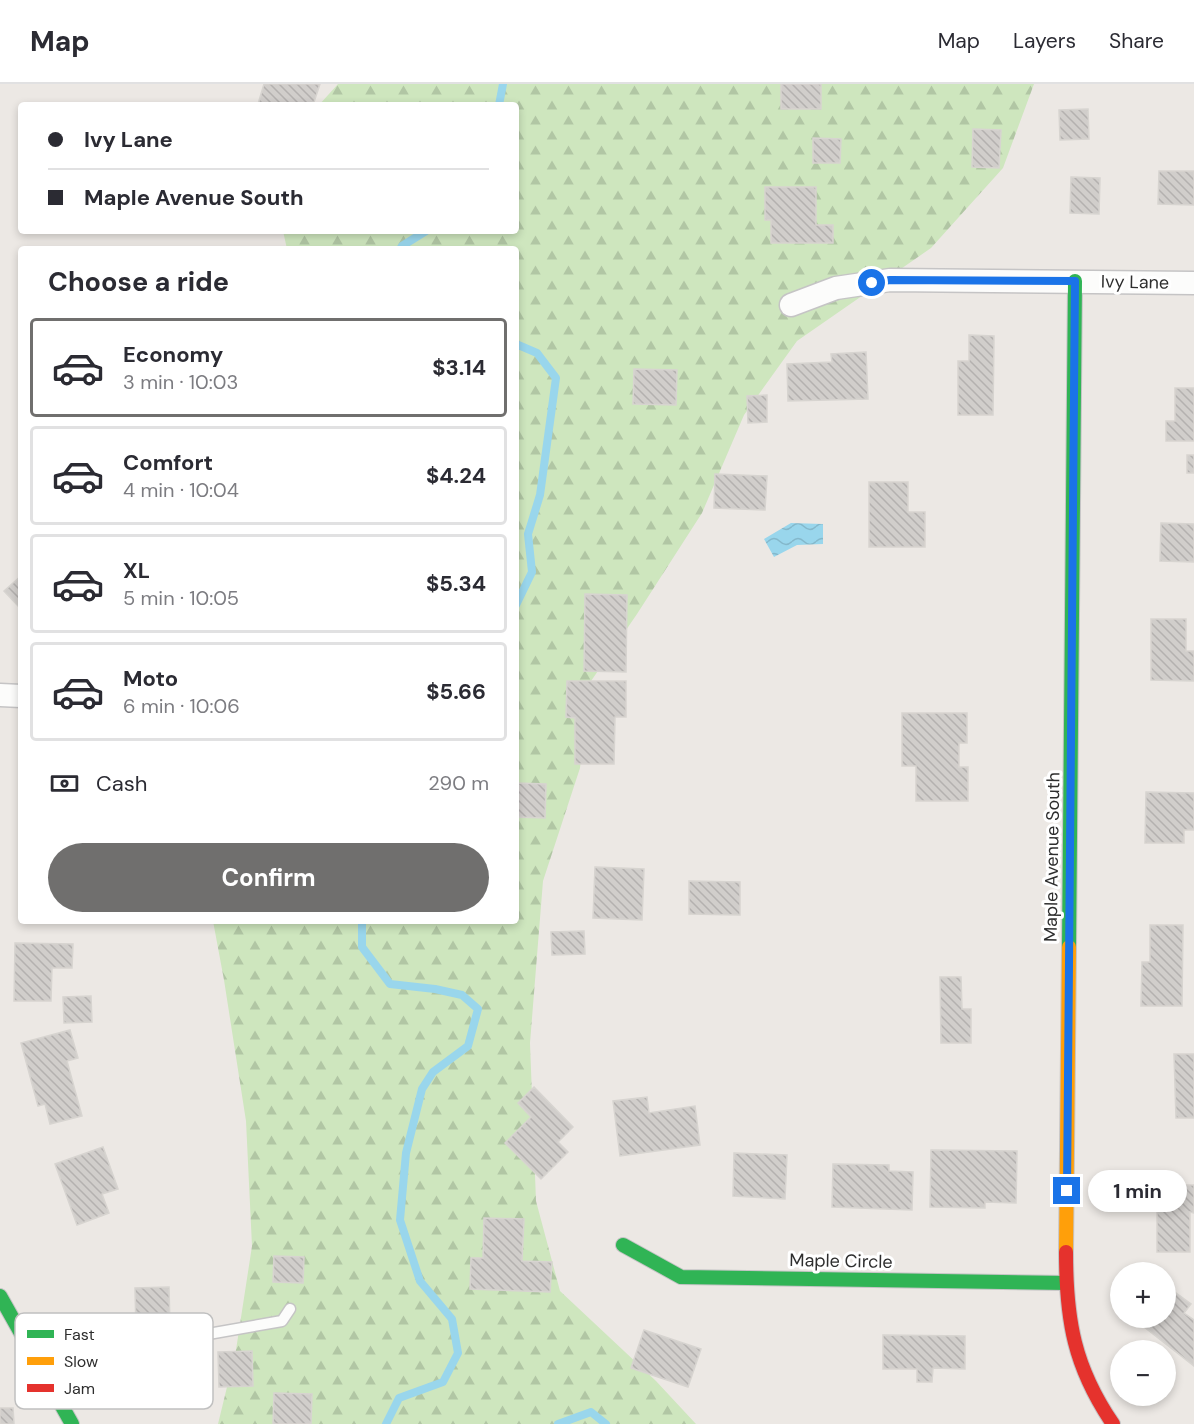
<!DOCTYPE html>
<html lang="en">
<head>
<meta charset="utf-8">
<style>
	:root { --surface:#fff; --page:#f7f7f7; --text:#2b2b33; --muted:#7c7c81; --line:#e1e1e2; --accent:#706f6e }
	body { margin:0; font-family:"DM Sans",sans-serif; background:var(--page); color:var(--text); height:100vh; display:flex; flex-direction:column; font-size:22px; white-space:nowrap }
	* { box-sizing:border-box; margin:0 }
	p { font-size:20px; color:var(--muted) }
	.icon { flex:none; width:33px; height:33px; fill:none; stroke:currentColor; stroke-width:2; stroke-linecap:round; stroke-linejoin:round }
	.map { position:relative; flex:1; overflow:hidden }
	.details { position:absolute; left:18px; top:162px; width:501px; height:678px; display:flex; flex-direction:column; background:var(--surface); border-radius:6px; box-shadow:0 3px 9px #0003 }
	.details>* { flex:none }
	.hud { position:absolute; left:18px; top:18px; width:501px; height:132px; border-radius:6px; box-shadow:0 3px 9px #0003; display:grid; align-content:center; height:132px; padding:0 30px; background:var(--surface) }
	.buttons { position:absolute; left:1110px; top:1178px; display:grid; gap:12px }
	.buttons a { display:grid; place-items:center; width:66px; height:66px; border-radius:50%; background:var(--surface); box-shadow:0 3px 9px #0003; font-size:30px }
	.end { position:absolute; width:27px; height:27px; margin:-14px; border:8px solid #1a73e8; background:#fff; box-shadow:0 0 0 3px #fff }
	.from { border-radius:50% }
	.bubble { position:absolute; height:42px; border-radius:21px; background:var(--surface); box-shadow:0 3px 9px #0003; font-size:20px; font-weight:700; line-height:42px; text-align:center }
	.hud b { display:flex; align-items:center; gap:21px; height:57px; font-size:22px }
	.hud b+b { border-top:2px solid var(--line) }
	.hud i { width:15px; height:15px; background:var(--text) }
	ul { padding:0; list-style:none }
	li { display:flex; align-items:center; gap:18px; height:99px; margin:0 12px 9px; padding:0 18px; border:3px solid var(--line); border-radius:6px }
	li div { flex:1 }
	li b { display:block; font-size:22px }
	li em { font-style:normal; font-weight:700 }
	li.active { border-color:var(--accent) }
	li>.icon { width:54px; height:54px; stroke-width:1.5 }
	h2 { padding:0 30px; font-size:27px; line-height:72px }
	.pay { display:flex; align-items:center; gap:15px; height:66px; padding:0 30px; font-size:22px }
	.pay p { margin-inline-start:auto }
	.button { display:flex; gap:12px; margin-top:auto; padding:12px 30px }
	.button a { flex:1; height:69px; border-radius:36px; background:var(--accent); color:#fff; font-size:24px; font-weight:700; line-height:69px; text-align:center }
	header { display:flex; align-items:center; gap:36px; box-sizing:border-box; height:84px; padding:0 30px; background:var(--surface); border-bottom:2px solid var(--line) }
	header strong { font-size:28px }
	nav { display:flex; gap:33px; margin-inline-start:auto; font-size:21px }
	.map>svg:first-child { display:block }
</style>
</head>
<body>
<header>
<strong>Map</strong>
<nav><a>Map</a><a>Layers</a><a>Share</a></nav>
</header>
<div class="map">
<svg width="1194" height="1340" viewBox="0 0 1194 1340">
	<defs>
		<pattern id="forest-firs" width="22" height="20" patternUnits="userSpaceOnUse" patternTransform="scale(1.5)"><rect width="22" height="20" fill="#cee6be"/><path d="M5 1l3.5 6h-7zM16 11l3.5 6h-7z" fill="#b1c6a4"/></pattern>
		<pattern id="water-waves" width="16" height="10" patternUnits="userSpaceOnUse" patternTransform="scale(1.5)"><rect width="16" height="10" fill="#99d6ec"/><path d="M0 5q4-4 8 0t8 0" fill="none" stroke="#84b8cb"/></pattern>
		<pattern id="building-back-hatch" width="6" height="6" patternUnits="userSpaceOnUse" patternTransform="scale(1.5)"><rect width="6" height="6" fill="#d1cecb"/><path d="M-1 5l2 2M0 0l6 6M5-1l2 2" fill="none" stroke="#b4b1af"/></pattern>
	</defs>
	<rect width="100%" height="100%" fill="#ece8e4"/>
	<path fill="url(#forest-firs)" d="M338,0H1034L1003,84L931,164L797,257L744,331L702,429L637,530L589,600L580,684L543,797L530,959L536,1117L560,1207L656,1297L696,1340H218L236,1266L252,1162L246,1037L224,896L213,837H516V165H287L283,147H516V21H319Z"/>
	<path fill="url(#water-waves)" d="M791,439L823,440V460L797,461L774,473L764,455Z"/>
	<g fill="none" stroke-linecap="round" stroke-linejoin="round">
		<path stroke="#99d6ec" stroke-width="8" d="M499,21L503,0
			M400,165L402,162L426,147
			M516,260L537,269L556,294L540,411L528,450L532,488L516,521
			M362,837V863L390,900L435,905L462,911L478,925L468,962L433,988L422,1005L406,1069L400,1136L420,1197L452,1235L458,1269L443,1298L399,1314L386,1340
			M558,1340L591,1328L606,1340"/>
	</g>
	<path fill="url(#building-back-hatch)" stroke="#d7d4d0" stroke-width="1.5" d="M264,0H320L313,21H263L258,20Z
		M781,0H821V25H781Z
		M1088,25L1089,55L1060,56L1059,26Z
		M973,45L1001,46L999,84L972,83Z
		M813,54L841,55L840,79H813Z
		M1159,87H1194V121L1158,120Z
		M1071,93L1100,94L1099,130L1070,129Z
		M765,103H816V141H833V159H771V136H765Z
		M969,251L994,252L993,331H958V277H969Z
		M866,268L868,315L788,317L787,280L832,278L831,270Z
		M634,285L677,286L676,321L633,320Z
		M1175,304H1194V357H1166V337H1175Z
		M767,311V338L748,339L747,312Z
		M1187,371H1194V389H1187Z
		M715,390L767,392L765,426L714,424Z
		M869,398H908V428H925V463H869Z
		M1161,439L1194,440V478L1160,477Z
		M21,492V525L4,507Z
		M585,510L627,511L626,588L584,587Z
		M1151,535H1186V567H1194V597L1151,596Z
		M567,597H626V633H615L614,680H575V634L566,633Z
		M902,629H967V659H959V683H968V717H916V682H902Z
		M516,699L546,700L545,734L516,733Z
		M1146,708L1194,709V746H1184V759H1145Z
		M595,783L644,785L642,836L593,834Z
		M689,797L740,798V831L689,830Z
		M1150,841H1183L1182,922H1141L1142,878H1150Z
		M584,847L585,870L552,871L551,848Z
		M15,859L73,860L72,884H52L51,917H14Z
		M940,893H961L962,925H971V959H941Z
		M91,912L92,938L64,939L63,913Z
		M70,946L78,974L67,977L82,1032L50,1040L45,1020L38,1022L21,959Z
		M1174,970H1194V1034H1176Z
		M534,1003L573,1043L558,1058L568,1068L541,1095L505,1059L531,1033L518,1019Z
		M647,1013L649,1029L695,1022L700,1061L620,1072L613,1017Z
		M103,1063L118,1105L102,1110L109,1129L77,1141L55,1080Z
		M931,1066L1017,1067L1016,1119L985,1118V1124L930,1123Z
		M734,1069L787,1071L785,1115L733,1112Z
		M833,1080L889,1081V1087L913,1088L912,1126L832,1123Z
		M1157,1101H1194V1129L1190,1128V1168H1157Z
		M484,1134L524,1135L522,1177L552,1178L550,1208L470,1205L471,1174H483Z
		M274,1172L304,1173L303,1199L273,1198Z
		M169,1203L170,1244L136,1246L135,1204Z
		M1172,1206L1191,1220L1184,1229L1194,1236V1282L1143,1242L1150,1233H1166V1214Z
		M644,1246L701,1265L688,1303L631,1284Z
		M883,1251L965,1252V1285L933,1284L932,1298H917V1285H883Z
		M252,1267L253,1302L219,1303L218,1268Z
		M274,1309L312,1310L311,1340H273Z
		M0,1324H13L14,1340H0Z"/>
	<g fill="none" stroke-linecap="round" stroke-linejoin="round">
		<g stroke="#c5c4c5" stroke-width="13">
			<path id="lane" d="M32,1262L75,1256H158L197,1252L282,1237L290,1225"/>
		</g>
		<g stroke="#c5c4c5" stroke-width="25">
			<path id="street" d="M791,221L836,204L890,196L1194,199
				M0,611L21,612"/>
		</g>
		<g stroke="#c5c4c5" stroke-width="16">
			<path id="fast" d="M1069,863L1075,197
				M623,1161L681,1193L1066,1199
				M0,1212L72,1340"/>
		</g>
		<g stroke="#c5c4c5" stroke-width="16">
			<path id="slow" d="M1066,1168L1069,863"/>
		</g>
		<g stroke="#c5c4c5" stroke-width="16">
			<path id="jam" d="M1066,1168C1066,1236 1074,1283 1113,1340"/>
		</g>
		<use href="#lane" stroke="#fcfcfb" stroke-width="10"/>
		<use href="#street" stroke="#fcfcfb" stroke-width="22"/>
		<use href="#fast" stroke="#30b455" stroke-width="14"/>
		<use href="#slow" stroke="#ff9f0a" stroke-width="14"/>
		<use href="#jam" stroke="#e5322d" stroke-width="14"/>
	</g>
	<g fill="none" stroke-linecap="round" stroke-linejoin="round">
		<path stroke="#1a73e8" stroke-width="8" d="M872,199L890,196L1075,197L1067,1107"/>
	</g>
	<g text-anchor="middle" stroke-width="6" stroke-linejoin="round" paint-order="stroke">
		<g font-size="18" fill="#2e2e2e" stroke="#fff">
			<text transform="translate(1135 198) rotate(1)" y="6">Ivy Lane</text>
			<text transform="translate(1052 773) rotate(-89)" y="6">Maple Avenue South</text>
			<text transform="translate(841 1177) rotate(1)" y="6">Maple Circle</text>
		</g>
	</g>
	<rect x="15" y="1229" width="198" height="96" rx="9" fill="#fff" stroke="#c0c0c0" stroke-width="1.5"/>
	<rect x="27" y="1246" width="27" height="8" fill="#30b455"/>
	<rect x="27" y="1273" width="27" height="8" fill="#ff9f0a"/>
	<rect x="27" y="1300" width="27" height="8" fill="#e5322d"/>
	<g font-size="16" fill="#2e2e2e">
		<text x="64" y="1256">Fast</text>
		<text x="64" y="1283">Slow</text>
		<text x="64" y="1310">Jam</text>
	</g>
</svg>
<div class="buttons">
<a>+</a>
<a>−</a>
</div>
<i class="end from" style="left:872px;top:199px"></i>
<i class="end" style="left:1067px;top:1107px"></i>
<div class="bubble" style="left:1088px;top:1086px;width:99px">1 min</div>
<div class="hud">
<b><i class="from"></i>Ivy Lane</b>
<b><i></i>Maple Avenue South</b>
</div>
<section class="details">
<h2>Choose a ride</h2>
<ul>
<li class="active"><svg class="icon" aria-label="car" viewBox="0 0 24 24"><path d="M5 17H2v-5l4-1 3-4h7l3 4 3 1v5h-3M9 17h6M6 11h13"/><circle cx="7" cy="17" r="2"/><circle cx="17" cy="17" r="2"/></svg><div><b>Economy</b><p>3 min · 10:03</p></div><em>$3.14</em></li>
<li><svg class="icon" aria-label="car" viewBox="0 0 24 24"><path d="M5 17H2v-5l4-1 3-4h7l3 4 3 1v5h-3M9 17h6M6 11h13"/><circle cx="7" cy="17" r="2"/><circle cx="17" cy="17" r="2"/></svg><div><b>Comfort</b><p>4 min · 10:04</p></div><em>$4.24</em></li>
<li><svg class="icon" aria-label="car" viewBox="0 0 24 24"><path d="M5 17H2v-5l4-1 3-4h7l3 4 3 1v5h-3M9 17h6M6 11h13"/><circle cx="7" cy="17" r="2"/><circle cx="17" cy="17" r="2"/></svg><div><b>XL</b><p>5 min · 10:05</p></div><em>$5.34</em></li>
<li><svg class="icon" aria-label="car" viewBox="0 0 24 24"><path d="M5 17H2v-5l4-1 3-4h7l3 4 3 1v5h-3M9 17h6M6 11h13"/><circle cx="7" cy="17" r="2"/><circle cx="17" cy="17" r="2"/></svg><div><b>Moto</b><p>6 min · 10:06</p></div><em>$5.66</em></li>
</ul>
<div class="pay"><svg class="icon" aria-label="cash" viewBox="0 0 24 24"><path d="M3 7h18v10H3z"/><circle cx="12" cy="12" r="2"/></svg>Cash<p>290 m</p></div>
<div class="button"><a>Confirm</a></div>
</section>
</div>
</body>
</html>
